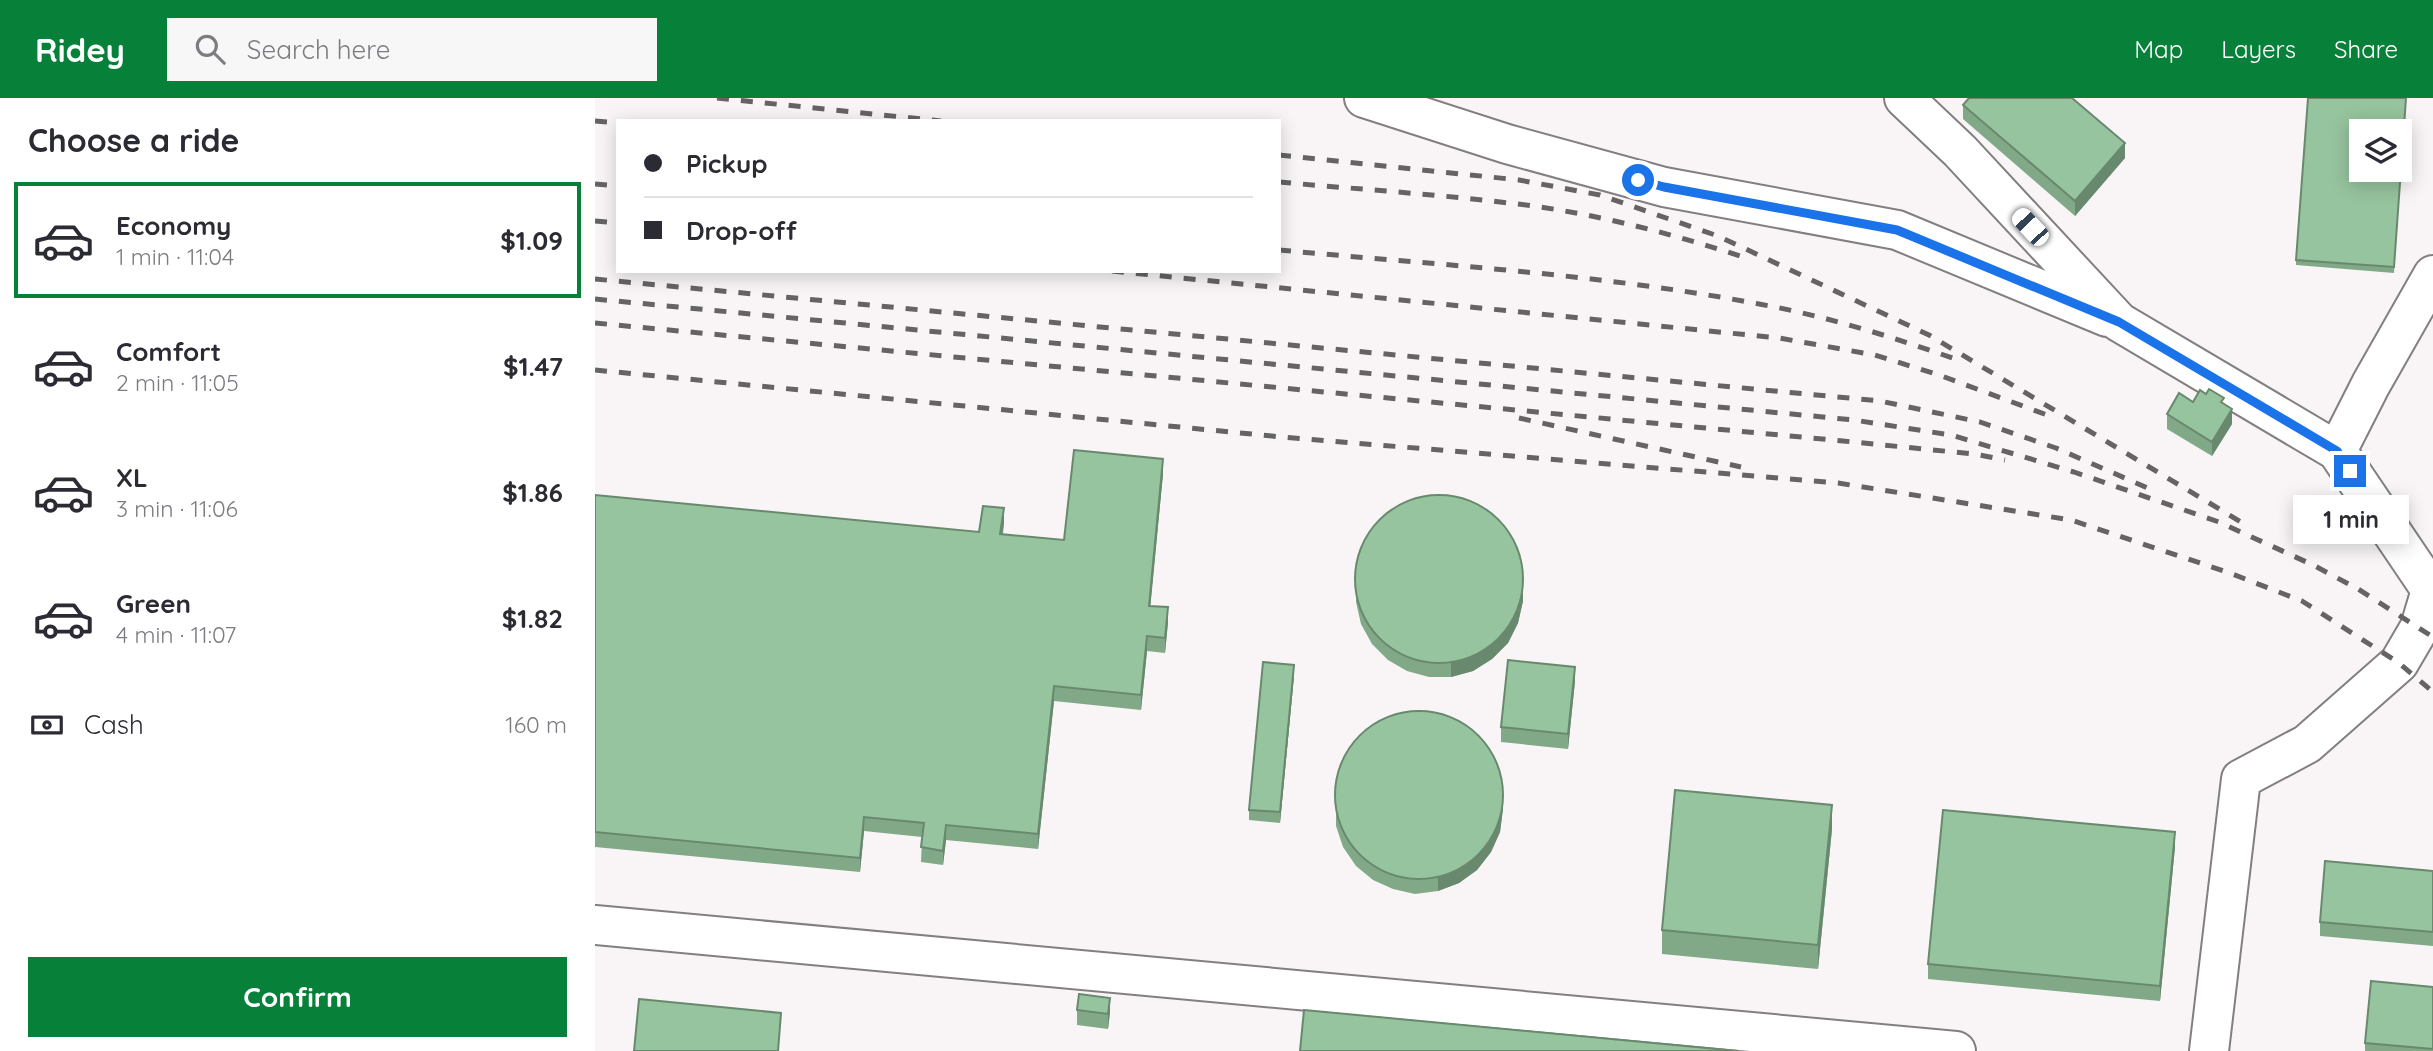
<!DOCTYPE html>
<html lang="en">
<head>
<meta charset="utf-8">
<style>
	:root { --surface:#fff; --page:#f7f7f7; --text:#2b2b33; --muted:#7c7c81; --line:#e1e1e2; --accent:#07813a }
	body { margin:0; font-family:Quicksand,sans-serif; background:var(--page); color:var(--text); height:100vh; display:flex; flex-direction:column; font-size:26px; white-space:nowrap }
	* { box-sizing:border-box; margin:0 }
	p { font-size:23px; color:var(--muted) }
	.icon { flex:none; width:38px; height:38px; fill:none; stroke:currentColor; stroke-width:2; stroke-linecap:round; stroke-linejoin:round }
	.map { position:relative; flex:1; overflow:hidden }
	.drawer { display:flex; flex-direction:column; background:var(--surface); width:595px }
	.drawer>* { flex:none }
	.top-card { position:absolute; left:21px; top:21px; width:665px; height:154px; border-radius:0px; box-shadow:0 4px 18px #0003; display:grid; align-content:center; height:154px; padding:0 28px; background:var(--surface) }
	.buttons { position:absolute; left:1754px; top:21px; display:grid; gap:14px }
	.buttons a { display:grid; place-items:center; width:63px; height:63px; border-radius:0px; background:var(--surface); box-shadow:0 4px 18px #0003; font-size:35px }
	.end { position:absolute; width:32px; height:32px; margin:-16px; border:9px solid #1a73e8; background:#fff; box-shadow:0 0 0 4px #fff }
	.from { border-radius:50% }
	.bubble { position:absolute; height:49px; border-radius:0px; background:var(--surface); box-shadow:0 4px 18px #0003; font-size:23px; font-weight:700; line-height:49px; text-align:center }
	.car { position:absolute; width:21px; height:42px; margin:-21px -10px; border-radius:9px; box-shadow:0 0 5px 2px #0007; background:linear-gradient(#fff 24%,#345 0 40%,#fff 0 76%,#345 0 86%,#fff 0) }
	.top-card b { display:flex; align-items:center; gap:24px; height:66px; font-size:26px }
	.top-card b+b { border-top:2px solid var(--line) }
	.top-card i { width:18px; height:18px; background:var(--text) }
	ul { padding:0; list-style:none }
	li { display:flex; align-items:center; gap:21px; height:116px; margin:0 14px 10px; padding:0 14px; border:4px solid transparent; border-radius:0px }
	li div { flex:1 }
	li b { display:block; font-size:26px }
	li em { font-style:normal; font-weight:700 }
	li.selected { border-color:var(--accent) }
	li>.icon { width:63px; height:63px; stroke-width:1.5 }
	h2 { padding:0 28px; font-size:32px; line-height:84px }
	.pay { display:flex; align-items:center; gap:18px; height:77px; padding:0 28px; font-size:26px }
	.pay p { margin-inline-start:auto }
	.action { display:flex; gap:14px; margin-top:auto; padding:14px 28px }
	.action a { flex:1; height:80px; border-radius:0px; background:var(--accent); color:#fff; font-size:28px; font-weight:700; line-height:80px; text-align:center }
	header { display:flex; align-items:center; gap:42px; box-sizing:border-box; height:98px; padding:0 35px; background:var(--accent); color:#fff }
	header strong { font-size:33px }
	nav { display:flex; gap:38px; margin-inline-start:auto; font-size:24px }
	.search { width:490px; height:63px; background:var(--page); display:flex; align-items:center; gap:18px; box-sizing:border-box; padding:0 24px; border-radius:0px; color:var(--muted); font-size:26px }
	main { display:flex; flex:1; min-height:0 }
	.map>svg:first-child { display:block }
</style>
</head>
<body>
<header>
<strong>Ridey</strong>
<div class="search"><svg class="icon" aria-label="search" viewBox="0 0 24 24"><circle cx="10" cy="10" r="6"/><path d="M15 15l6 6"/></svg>Search here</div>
<nav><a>Map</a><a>Layers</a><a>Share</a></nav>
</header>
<main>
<section class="drawer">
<h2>Choose a ride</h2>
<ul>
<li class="selected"><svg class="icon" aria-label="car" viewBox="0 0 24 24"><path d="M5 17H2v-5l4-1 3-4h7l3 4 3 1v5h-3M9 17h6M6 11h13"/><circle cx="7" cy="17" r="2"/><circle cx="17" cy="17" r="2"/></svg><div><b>Economy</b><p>1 min · 11:04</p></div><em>$1.09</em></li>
<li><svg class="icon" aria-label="car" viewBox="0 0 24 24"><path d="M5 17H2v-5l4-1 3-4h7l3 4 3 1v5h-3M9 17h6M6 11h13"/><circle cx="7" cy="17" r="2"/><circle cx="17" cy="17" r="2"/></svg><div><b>Comfort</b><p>2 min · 11:05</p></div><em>$1.47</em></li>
<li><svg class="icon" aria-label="car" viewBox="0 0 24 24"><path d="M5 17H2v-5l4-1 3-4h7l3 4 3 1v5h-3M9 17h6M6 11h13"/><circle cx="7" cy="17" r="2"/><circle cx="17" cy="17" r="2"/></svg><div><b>XL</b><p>3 min · 11:06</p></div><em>$1.86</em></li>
<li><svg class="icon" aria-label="car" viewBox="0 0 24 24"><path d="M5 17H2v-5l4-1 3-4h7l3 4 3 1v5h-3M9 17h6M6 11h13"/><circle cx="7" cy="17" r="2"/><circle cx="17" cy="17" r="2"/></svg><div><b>Green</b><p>4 min · 11:07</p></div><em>$1.82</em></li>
</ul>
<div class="pay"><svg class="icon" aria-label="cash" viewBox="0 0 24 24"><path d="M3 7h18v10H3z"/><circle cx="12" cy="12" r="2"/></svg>Cash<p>160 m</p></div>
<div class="action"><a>Confirm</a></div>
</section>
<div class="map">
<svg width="1838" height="953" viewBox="0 0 1838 953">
	<rect width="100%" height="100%" fill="#f9f5f6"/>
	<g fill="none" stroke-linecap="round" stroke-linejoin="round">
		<g stroke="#837f81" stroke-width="42">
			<path id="minor" d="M769,0L912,46L1069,89L1302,132L1512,219
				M1309,0L1365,53L1524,224L1742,353L1836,492L1825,529L1804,565L1712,646L1646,681L1614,953
				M1742,353L1776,286L1838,177
				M0,827L1361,953"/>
		</g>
		<use href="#minor" stroke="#fff" stroke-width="38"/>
		<path stroke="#666364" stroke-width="5" stroke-dasharray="12 12" stroke-linecap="butt" d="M122,0L346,23
			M0,23L23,25
			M684,57L924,82L1005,97L1123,138L1334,237L1651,427
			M684,84C761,91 838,96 914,105C995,114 1076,135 1154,161
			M0,86L23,88
			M0,123L23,125
			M684,152C844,167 1006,176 1164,206C1231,218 1298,239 1363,262
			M517,173L1184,240L1280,257L1344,277L1452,317
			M0,181L1285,303L1385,324L1461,350L1555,391
			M0,201L1259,322L1356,337L1479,374L1624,424L1718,467L1763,491L1838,539
			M0,225L1248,343L1379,356L1410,362
			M0,272L687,339L1243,385L1476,422L1632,474L1707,503L1804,565L1838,594
			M924,320L1146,369"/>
	</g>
	<path fill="#81a988" d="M1811,0L1799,175L1701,167V162Z
		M1368,7L1530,60L1480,118L1368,21Z
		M1598,304L1629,306L1637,326L1617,358L1572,331V316Z
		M568,376L555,508L573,524L570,555L552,553L546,612L459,603L443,751L351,742L348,767L326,764L327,739L269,733L265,774L0,749V397L384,434L409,425L408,436L469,442Z
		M761,467L928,503L923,525L913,545L897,561L878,573L856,579H834L812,573L793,562L777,546L766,526L761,504Z
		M699,578L685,725L654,722V712Z
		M980,583L973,651L906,644V629Z
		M741,680L908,711L905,734L896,754L882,772L864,785L843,793L820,796L798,791L778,782L761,768L748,749L741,728Z
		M1237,731L1223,871L1067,856V832Z
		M1580,749L1565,903L1333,881V866Z
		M1838,773V848L1725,838V824Z
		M1838,889V953H1770V945Z
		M482,912L515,914L513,931L482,927Z"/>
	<path fill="#69896f" d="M1530,45V60L1480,118V103Z
		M1637,311V326L1617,358V344Z
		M568,361V376L554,523V508Z
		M409,410V425L405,450V436Z
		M928,488V503L923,525L913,545L897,561L878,573L856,579V564Z
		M573,509V524L570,555V540Z
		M552,538V553L546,612V597Z
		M699,567V578L685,725V714Z
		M980,569V583L973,651V636Z
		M459,588V603L443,751V736Z
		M908,697V711L905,734L896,754L882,772L864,785L843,793V779Z
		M1237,707V731L1223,871V847Z
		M269,719V733L265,774V760Z
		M351,727V742L348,767V753Z
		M1580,734V749L1565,903V888Z
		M515,900V914L513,931V916Z"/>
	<path fill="#96c49e" stroke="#69896f" stroke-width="2" fill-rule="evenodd" d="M1374,0H1477L1530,45L1480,103L1368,7Z
		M1713,0H1811L1799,169L1701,162ZM1766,33H1804V72H1766Z
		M1614,291L1629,300L1626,304L1637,311L1617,344L1572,316L1584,295L1598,304L1605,292L1611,296Z
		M479,352L568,361L554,508L573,509L570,540L552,538L546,597L459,588L443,736L351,727L348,753L326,749L329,725L269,719L265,760L0,734V397L384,434L388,408L409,410L405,436L469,442Z
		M760 481a84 84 0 1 1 168 0a84 84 0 1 1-168 0Z
		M913,562L980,569L973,636L906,629Z
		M668,564L699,567L685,714L654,712Z
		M740 697a84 84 0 1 1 168 0a84 84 0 1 1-168 0Z
		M1080,692L1237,707L1223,847L1067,832Z
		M1348,712L1580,734L1565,888L1333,866Z
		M1730,763L1838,773V834L1725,824Z
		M1776,883L1838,889V951L1770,945Z
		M484,896L515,900L513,916L482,912Z
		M44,901L186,915L183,953H39Z
		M709,912L1143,953H705Z"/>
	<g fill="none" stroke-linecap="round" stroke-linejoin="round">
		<path stroke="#1a73e8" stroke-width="9" d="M1043,82L1069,89L1302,132L1524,224L1742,353L1755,373"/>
	</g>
</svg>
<div class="buttons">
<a><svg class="icon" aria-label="layers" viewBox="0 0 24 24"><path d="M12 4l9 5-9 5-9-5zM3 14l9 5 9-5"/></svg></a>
</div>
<i class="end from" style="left:1043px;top:82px"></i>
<i class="end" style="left:1755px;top:373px"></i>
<div class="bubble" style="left:1698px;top:397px;width:116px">1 min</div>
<i class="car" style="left:1435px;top:129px;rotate:317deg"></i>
<div class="top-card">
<b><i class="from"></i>Pickup</b>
<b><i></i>Drop-off</b>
</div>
</div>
</main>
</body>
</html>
